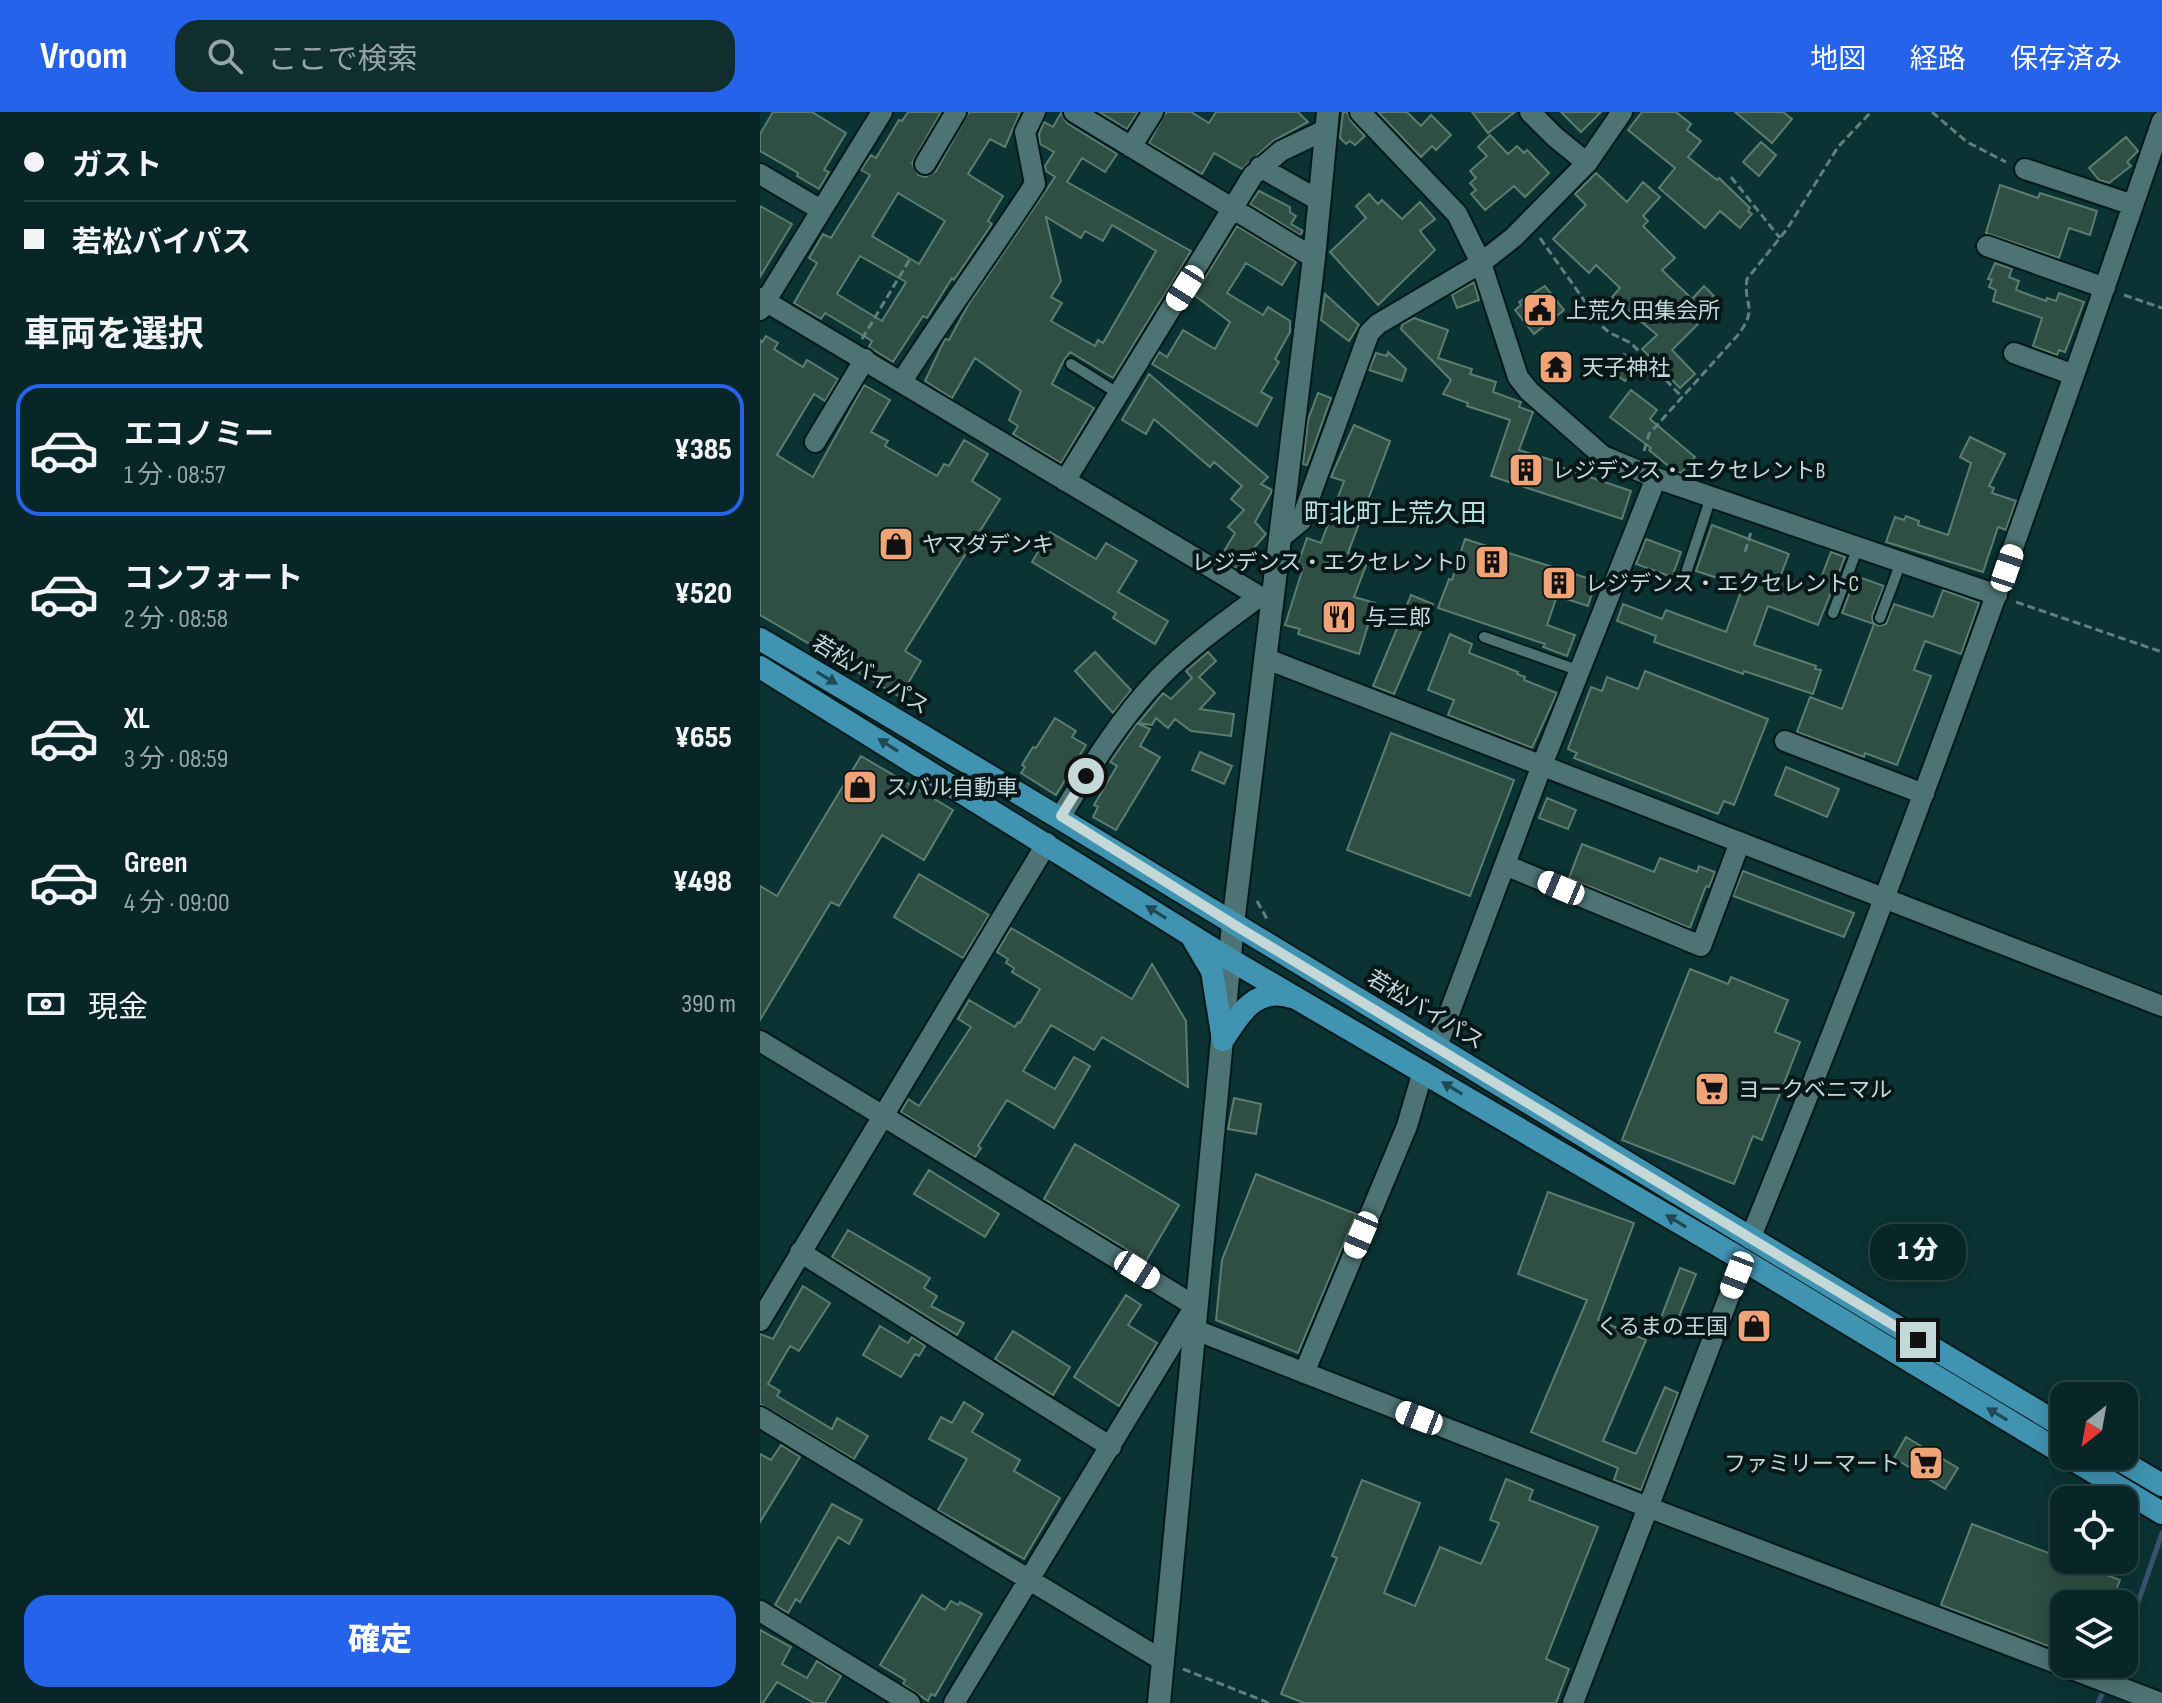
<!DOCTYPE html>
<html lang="ja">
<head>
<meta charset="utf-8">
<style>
	:root { --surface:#082627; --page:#112e2f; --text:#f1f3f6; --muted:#98a5a7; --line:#294344; --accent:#2563eb }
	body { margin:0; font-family:"Sofia Sans Condensed","Noto Sans JP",sans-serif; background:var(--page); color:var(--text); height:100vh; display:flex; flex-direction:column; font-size:30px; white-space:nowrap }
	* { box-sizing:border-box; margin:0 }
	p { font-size:26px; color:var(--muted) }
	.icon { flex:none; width:44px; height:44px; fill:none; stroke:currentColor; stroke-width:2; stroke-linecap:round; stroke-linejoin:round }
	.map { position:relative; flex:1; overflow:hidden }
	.drawer { display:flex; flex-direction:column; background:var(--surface); width:760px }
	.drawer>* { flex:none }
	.top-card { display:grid; align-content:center; height:176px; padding:0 24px; background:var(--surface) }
	.needle { width:52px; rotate:211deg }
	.tools { position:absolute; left:1290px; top:1270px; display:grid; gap:16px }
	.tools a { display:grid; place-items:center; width:88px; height:88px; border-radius:16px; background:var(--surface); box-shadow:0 4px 20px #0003,0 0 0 2px var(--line); font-size:40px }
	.end { position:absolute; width:36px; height:36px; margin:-18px; border:10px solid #c4d8d8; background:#111; box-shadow:0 0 0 4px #111 }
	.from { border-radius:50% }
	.bubble { position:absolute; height:56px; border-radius:24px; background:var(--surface); box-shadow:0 4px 20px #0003,0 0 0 2px var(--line); font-size:26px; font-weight:800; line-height:56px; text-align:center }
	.car { position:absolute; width:24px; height:48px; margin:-24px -12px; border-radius:10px; box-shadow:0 0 6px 2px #0007; background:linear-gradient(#fff 24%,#345 0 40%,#fff 0 76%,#345 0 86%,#fff 0) }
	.top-card b { display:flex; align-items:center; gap:28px; height:76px; font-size:30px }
	.top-card b+b { border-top:2px solid var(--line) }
	.top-card i { width:20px; height:20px; background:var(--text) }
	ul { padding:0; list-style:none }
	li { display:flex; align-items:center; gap:24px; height:132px; margin:0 16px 12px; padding:0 8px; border:4px solid transparent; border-radius:24px }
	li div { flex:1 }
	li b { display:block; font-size:30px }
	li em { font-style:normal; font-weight:800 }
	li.current { border-color:var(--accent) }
	li>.icon { width:72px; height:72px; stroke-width:1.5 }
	h2 { padding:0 24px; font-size:36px; line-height:96px }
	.pay { display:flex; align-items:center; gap:20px; height:88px; padding:0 24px; font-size:30px }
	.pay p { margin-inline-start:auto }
	.action { display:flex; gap:16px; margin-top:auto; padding:16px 24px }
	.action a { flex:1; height:92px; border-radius:24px; background:var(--accent); color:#fff; font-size:32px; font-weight:800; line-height:92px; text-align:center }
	header { display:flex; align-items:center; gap:48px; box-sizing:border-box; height:112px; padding:0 40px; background:var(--accent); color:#fff }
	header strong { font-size:38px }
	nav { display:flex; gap:44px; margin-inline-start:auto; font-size:28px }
	.search { width:560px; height:72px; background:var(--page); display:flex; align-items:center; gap:20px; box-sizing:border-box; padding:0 28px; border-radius:24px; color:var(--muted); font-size:30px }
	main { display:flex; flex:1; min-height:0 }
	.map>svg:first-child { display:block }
</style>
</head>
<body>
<header>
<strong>Vroom</strong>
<div class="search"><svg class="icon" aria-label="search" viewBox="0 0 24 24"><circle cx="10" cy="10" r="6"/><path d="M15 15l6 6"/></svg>ここで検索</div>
<nav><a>地図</a><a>経路</a><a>保存済み</a></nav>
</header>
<main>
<section class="drawer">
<div class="top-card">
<b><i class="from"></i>ガスト</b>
<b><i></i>若松バイパス</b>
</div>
<h2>車両を選択</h2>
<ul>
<li class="current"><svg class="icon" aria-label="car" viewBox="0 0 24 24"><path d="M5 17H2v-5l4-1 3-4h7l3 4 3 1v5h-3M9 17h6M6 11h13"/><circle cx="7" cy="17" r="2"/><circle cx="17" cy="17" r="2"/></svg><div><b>エコノミー</b><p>1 分 · 08:57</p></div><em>¥385</em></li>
<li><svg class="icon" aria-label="car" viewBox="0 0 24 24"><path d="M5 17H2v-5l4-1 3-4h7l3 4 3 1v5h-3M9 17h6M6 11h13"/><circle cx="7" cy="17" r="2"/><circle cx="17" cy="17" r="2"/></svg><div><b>コンフォート</b><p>2 分 · 08:58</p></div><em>¥520</em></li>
<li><svg class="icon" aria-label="car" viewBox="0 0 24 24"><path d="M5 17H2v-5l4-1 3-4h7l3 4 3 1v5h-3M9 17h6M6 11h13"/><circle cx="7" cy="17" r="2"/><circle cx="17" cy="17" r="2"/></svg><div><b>XL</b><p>3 分 · 08:59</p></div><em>¥655</em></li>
<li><svg class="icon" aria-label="car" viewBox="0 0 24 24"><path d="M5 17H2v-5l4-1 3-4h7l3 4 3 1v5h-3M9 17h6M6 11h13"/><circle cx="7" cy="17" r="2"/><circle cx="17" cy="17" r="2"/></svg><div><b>Green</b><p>4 分 · 09:00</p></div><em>¥498</em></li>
</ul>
<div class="pay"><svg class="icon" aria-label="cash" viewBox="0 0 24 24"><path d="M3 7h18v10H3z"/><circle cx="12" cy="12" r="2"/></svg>現金<p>390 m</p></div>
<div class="action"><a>確定</a></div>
</section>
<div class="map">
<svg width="1402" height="1591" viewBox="0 0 1402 1591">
	<rect width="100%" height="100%" fill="#0b3334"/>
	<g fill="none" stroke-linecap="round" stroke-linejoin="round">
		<path stroke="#3b516f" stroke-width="5" d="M1364,1531L1402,1421
			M1350,1564L1356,1552
			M1338,1591L1346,1574"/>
	</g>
	<path fill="#2f4f44" stroke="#5c7d70" stroke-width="2" fill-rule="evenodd" d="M13,0H52L86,21L64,58L69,60L59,77L37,64L38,61L0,39V22Z
		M148,0H181L152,51L158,63L166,65L176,59L209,0H260L245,35L230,27L208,62L243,84L228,109L232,112L194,168L192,166L167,206L163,204L133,250L109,235L112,229L65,201L61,207L34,191L57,151L49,146L63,122L71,126L110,63L101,58L111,43L116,46L139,8L142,9ZM138,81L185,109L159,152L112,124ZM100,144L146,170L122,209L77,182Z
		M339,0H378L367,17Z
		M406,0H431L449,11L456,0H538L548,10L513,29L482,57L454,41L442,62L389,31Z
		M583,0H587L591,9L605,24L595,33L590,29L586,32L580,26Z
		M618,0H647L661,14L671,3L691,23L676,38L672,34L661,45Z
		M712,0H755L728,21Z
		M801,0H841L821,20Z
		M882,0H916L931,12L927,18L941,29L928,45L957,68L959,66L990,96L988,99L992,102L980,116L960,99L945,116L899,76L915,56L868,18Z
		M975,0H1023L1032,7L1012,31Z
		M301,1L307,11L357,42L345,60L322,46L307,70L431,139L353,266L310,240L304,248L292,272L334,296L301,351L253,322L258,314L249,308L261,279L215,246L192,286L165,269L185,227L189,228L208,193L295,65L286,59L285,54L294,40L280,32L279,22L284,10L293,15ZM286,105L321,126L325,119L343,129L352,113L396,139L343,231L338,228L335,234L291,209L302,191L291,185L301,169Z
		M730,23L748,42L757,34L764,41L767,38L789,61L765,85L754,74L725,98L711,82L716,78L710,71L716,66L710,59L727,44L718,35Z
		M1366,25L1378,39L1367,50L1371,54L1349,71L1339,68L1329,56Z
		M1001,30L1016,43L999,64L983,50Z
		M836,61L867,90L883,70L900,85L883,104L888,109L883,114L915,146L902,158L932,187L944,174L954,184L933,206L939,211L912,238L935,262L920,276L882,237L897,223L852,185L860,176L836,153L829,161L793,127L826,93L815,82Z
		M1240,73L1278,86L1280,81L1337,99L1330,123L1309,116L1299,146L1226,121Z
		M499,79L530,95V100L536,104L531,112L543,119L540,123L490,92Z
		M609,82L618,92L622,88L642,107L660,90L675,107L660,119L675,138L618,193L570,140L606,106L596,94Z
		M0,94L32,112L0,165Z
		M477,114L536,150L522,173L486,151L467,181L503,203L508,195L530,209V220L515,247L519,250L501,280L512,286L497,314L392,252L399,240L407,245L423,218L455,237L470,210L434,183Z
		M1235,151L1252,157L1249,165L1259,169L1256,178L1286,189L1287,186L1296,189L1299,181L1324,190L1305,240L1299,238L1297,243L1273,234L1282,206L1233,189L1236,178L1229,175L1232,168L1228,167Z
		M714,170L719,188L697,196L692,183Z
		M785,174L804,198L774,222L755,198L761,193L759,190Z
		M565,182L599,213L589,229L561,208Z
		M654,206L688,218L678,246L712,257L710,262L736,270L733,280L761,290L759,295L773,300L759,338L801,351L800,355L871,379L862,407L731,364L750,308L707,294L708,291L683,282L691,268L641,217L642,213Z
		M6,224L18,231L14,237L43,255L47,248L78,267L65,289L54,282L17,343L53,365L104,273L130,288L111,320L128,329L125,334L177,364L184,352L189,354L204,328L228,342L212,369L240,387L145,539L161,549L140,585L0,503V228L2,230Z
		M628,240L646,257L642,269L609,258L616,241L627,244Z
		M798,241L808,256L793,266L783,251Z
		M864,242L877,252L865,269L851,259Z
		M389,262L508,365L501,372L512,378L511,381L495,410L506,422L487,444L491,446L483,460L460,446L475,421L468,415L484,398L471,387L482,374L454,350L450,355L394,307L386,322L362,308Z
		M871,278L897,298L890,307L935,345L921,361L913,358L889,338L891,336L850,305Z
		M558,281L571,286L547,353L543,352L548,308Z
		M594,313L630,329L588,441L608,448L594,485L615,491L599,542L538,522L540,517L525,513L543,456L537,454L547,426L561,431L584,369L571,365Z
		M1210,325L1245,342L1229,374L1234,376L1232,381L1256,389L1246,418L1238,415L1223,460L1126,430L1135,405L1144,408L1146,404L1159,409L1158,413L1188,423L1211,351L1200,345Z
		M952,413L1029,442L1020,465L1056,479L1071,440L1085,445L1058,513L1008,494L994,533L1056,554L1055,557L1061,558L1053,582L984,559L983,562L894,530L896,524L857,509L863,492L902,507L906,498L966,520L983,474L936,459Z
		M290,420L336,447L346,431L377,449L358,480L408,509L395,532L353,506L356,501L272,450Z
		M705,427L836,469L828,494L797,484L787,513L815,523L807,544L783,535L785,532L678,496L689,467L692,468Z
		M886,427L921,440L912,465L876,452Z
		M1096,464L1124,474L1112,504L1113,510L1118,514L1126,512L1134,492L1173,505L1183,478L1219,491L1201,542L1165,529L1154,558L1171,564L1137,653L1105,641L1104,645L1037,620L1050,585L1082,597L1114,512L1082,501Z
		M651,483L673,492L634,582L613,574Z
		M690,522L712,532L709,541L758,560L757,562L765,565L764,568L797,581L772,636L688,603L694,588L668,578Z
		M335,540L371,578L353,601L315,559Z
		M448,540L456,549L439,565L455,581L440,597L474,602L471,624L431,619L415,607L408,616L396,606L392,613L378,611L403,581L411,587L432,566L426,559Z
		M885,559L1008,607L974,693L964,689L958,702L814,646L817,641L808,637L831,575L842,579L847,565L878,577Z
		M295,606L316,619L312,625L326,633L296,683L261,661L265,655L262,653L273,635L276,636Z
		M377,611L390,617L380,634L400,645L356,718L333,705L338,695L334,693L357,654L350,650Z
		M631,621L754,668L710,784L587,738Z
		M440,640L472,654L464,672L432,658Z
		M101,644L193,698L164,748L122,723L79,794L71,790L0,908V774L17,784Z
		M1026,655L1079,677L1067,705L1015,683Z
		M787,686L816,698L808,717L779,706Z
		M822,732L894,760L900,746L937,760L939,754L955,760L949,775L946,774L930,816L809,766Z
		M983,759L1094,801L1084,825L973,784Z
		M159,762L229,803L203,846L134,805Z
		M251,816L372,887L392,852L426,909L428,975L342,925L334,938L291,913L263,959L295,977L314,945L330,954L294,1016L247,988L218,1034L221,1036L215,1045L141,1000L148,987L159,994L211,915L198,907L209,888L255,915L258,910L260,911L280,877L252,860L254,856L246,851L248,847L237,840Z
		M930,857L968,872L971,865L1028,888L1015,920L1040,930L1002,1028L993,1024L974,1072L862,1028Z
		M474,986L501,992L496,1022L468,1017Z
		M315,1032L419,1093L386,1149L284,1087Z
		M169,1058L239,1102L225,1125L154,1082Z
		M496,1062L596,1102L538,1241L456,1208L462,1148Z
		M788,1080L874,1111L838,1208L886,1228L843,1329L876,1342L905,1275L918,1281L881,1378L854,1368L858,1356L771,1320L827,1188L758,1162Z
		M88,1118L170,1166L164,1176L177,1184L171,1194L204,1211L197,1223L72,1145Z
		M920,1156L936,1162L912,1222L897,1216Z
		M43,1174L70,1191L39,1239L30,1234L8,1272L20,1279L17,1284L72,1317L77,1306L108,1324L94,1347L0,1292V1222L13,1227Z
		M366,1183L381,1193L368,1213L397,1231L359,1294L314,1265Z
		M120,1214L148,1231L152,1225L165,1234L159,1244L155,1242L141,1265L103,1243Z
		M253,1219L310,1255L293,1283L235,1247Z
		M204,1290L223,1302L212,1320L260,1348L254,1359L300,1386L264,1447L178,1398L207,1347L169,1327L181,1305L192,1311Z
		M1146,1325L1198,1356L1185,1377L1134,1346Z
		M21,1333L40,1345L0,1410V1342L11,1348Z
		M746,1367L773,1378L769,1388L838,1415L786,1547L809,1557L796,1591H544L521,1582L577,1446L572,1444L602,1368L660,1391L624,1481L655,1494L680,1435L721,1452L739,1411L730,1408Z
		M72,1392L102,1408L89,1432L78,1425L40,1490L36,1487L28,1501L15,1493Z
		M1212,1412L1360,1468L1351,1492H1304V1540L1181,1493Z
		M162,1483L185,1498L191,1489L198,1493L200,1490L222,1502L175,1584L171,1582L168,1589L143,1572L145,1568L120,1553Z
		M0,1518L31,1535L22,1552L47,1566L57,1549L81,1564L65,1591H54L17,1570L3,1591H0Z"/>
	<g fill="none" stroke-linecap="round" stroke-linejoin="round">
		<g stroke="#00191a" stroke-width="14">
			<path id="service" d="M311,252L359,282
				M927,458L951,385
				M1073,501L1098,435
				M1120,506L1141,450
				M724,525L820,559"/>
		</g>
		<g stroke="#00191a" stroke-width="24">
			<path id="minor" d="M314,0L554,146
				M600,0L697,102L721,151L758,265L769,279L843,344L896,366L1237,483
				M770,0L795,25L827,51
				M371,35L393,0
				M165,52L196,0
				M500,55L560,89
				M1265,57L1373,93
				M0,62L61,98
				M1227,134L1345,176
				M0,186L512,492
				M0,198L122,0
				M1254,241L1314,263
				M142,269C185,202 232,138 275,72L265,20L275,0
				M55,330L105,247
				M305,369L493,63L521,39L567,17
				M519,427L541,409L609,221L618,212L721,151L754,125L827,51L862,0
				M507,547L1402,894
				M1025,629L1164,682
				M301,704C330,656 359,608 398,567C428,536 465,510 500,484
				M745,753L941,834L980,730
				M0,929L435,1194L194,1591
				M677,934L782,653L896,366
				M990,1127C1141,759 1273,385 1402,9
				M40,1140L351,1335
				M0,1209L287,731
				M433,1217L890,1396L1401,1591
				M544,1261L647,1014L663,959
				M0,1305L402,1548
				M0,1499L150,1591
				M813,1591L983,1148"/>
		</g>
		<g stroke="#00191a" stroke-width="26">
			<path id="tertiary" d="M399,1591L473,812L554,146L568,0"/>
		</g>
		<g stroke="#00191a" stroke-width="26">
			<path id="trunk" d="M0,527C437,785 868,1054 1304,1315
				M0,555L471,848L983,1148L1304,1342
				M433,827L452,859L463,928
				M463,928C480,901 496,874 532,885
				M1307,1344L1402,1401
				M1353,1344L1402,1373"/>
		</g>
		<path stroke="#607f7f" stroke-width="3" stroke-dasharray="8 4" stroke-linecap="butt" d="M1172,0L1207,30L1246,50
			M971,65L1020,126
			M780,126L843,215L850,221L871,231L922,285
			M1364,183L1402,196
			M102,227L150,147
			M884,339L889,322L978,223C999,194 983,195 987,167L1027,117L1078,35L1111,0
			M985,440L991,420
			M1256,490L1402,540
			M497,789L507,807
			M423,1557L509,1591"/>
		<use href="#service" stroke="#4d7374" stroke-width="10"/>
		<use href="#minor" stroke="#4d7374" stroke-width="20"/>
		<use href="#tertiary" stroke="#4d7374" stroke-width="22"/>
		<use href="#trunk" stroke="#4093b1" stroke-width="22"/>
	</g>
	<defs><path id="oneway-solid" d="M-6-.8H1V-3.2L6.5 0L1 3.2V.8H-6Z" transform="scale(2)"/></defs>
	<g fill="#1e4955">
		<use href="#oneway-solid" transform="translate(67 566) rotate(31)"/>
		<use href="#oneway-solid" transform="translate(128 633) rotate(-148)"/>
		<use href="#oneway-solid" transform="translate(396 800) rotate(-148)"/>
		<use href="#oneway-solid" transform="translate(692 976) rotate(-149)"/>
		<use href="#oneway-solid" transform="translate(916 1109) rotate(-149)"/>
		<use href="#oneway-solid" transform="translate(1237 1302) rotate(-149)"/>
	</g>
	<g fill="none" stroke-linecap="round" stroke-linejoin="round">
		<path stroke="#c4d8d8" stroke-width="10" d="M326,664L301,704L473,812L1158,1228"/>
	</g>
	<defs>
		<g id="civic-square" transform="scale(1.8)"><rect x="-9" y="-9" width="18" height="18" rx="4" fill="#efa377" stroke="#081718"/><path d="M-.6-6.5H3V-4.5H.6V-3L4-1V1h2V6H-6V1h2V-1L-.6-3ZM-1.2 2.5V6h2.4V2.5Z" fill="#111"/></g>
		<g id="temple-square" transform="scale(1.8)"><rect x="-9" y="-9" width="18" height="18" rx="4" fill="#efa377" stroke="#081718"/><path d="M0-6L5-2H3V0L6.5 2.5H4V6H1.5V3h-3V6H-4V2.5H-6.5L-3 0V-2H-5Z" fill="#111"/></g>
		<g id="building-square" transform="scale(1.8)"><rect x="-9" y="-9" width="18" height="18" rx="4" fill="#efa377" stroke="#081718"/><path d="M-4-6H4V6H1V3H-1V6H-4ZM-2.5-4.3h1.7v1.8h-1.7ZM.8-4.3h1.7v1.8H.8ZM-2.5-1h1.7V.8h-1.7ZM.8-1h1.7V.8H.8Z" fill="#111"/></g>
		<g id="shop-square" transform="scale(1.8)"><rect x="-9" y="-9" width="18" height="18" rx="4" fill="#efa377" stroke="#081718"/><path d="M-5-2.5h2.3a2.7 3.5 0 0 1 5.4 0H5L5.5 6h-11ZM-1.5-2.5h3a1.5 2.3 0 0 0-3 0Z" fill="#111"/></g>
		<g id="restaurant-square" transform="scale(1.8)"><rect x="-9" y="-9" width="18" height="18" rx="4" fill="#efa377" stroke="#081718"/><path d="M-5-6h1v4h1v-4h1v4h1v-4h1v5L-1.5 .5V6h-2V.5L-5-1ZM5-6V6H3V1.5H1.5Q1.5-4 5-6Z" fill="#111"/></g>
		<g id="supermarket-square" transform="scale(1.8)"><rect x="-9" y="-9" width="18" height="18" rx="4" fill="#efa377" stroke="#081718"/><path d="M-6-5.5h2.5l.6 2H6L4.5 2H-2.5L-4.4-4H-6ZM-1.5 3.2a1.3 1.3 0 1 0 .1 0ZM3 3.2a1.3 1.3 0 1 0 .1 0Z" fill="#111"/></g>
	</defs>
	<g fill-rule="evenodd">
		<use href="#civic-square" x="780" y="198"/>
		<use href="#temple-square" x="796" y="255"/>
		<use href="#building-square" x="766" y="358"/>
		<use href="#shop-square" x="136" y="432"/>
		<use href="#building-square" x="732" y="450"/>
		<use href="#building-square" x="799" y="471"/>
		<use href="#restaurant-square" x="579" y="505"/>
		<use href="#shop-square" x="100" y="675"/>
		<use href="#supermarket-square" x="952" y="977"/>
		<use href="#shop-square" x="994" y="1214"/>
		<use href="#supermarket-square" x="1166" y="1351"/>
	</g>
	<g text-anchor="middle" stroke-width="8" stroke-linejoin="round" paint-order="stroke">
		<g font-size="22" fill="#c4d8d8" stroke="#081718" text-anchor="start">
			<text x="806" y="206">上荒久田集会所</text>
			<text x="822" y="263">天子神社</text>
			<text x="792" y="366">レジデンス・エクセレントB</text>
			<text x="162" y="440">ヤマダデンキ</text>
			<text x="706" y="458" text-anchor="end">レジデンス・エクセレントD</text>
			<text x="825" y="479">レジデンス・エクセレントC</text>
			<text x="605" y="513">与三郎</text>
			<text x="126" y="683">スバル自動車</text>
			<text x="978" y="985">ヨークベニマル</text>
			<text x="968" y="1222" text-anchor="end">くるまの王国</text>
			<text x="1140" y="1359" text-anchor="end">ファミリーマート</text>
		</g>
		<g font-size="22" fill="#c4d8d8" stroke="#081718">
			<text transform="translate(111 562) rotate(31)" y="8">若松バイパス</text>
			<text transform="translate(666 897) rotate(31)" y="8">若松バイパス</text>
		</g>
		<g font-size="26" fill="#b8e1e2" stroke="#081718">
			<text x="635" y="410">町北町上荒久田</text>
		</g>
	</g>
</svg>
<div class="tools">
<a><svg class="needle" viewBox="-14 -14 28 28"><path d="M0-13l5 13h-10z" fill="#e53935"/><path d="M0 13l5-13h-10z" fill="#98a5a7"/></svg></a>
<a><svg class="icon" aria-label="locate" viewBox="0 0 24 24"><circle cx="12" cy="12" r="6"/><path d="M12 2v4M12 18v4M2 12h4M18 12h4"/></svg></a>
<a><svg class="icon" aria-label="layers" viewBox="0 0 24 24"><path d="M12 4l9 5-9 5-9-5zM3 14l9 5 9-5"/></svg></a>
</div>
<i class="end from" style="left:326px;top:664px"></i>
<i class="end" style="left:1158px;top:1228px"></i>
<div class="bubble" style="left:1110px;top:1112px;width:96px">1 分</div>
<i class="car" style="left:425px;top:176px;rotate:212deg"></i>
<i class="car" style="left:1247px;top:456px;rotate:19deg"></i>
<i class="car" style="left:801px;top:776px;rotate:293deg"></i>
<i class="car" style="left:601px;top:1123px;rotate:203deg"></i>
<i class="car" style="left:377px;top:1158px;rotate:122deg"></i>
<i class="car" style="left:977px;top:1163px;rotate:201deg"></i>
<i class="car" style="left:659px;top:1306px;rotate:291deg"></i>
</div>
</main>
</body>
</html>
